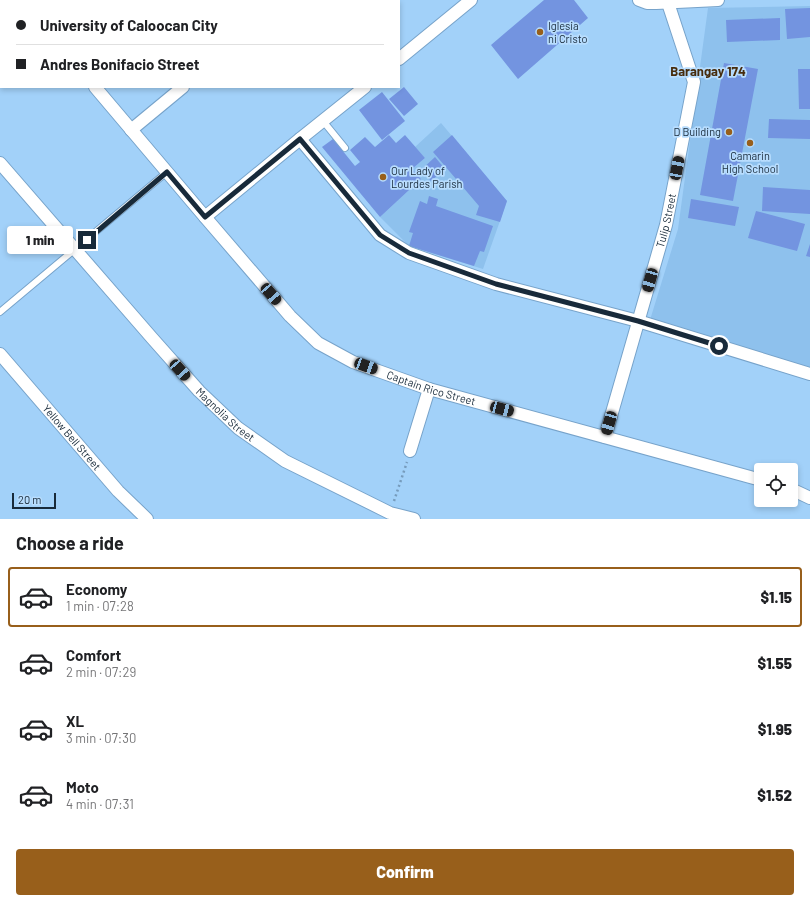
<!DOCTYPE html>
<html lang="en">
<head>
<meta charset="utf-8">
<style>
	:root { --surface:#fff; --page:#f2f2f2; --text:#202124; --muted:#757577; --line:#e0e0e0; --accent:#985f1b }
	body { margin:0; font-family:Barlow,sans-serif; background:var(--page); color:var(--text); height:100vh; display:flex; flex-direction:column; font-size:15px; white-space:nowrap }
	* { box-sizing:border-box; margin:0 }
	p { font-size:13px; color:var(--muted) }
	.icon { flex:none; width:22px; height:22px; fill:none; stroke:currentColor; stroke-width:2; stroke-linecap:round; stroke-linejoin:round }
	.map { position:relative; height:519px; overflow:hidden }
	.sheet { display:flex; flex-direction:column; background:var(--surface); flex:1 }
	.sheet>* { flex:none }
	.top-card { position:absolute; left:0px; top:0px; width:400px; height:88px; box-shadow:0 2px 6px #0003; display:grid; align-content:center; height:88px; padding:0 16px; background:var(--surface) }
	.controls { position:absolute; left:754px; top:463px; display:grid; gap:8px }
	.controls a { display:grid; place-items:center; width:44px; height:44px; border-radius:4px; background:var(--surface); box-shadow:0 2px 6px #0003; font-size:20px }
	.scale { position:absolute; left:12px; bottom:10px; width:44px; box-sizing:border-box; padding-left:4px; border:2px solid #182a3a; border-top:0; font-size:11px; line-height:14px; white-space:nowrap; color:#182a3a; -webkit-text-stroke:3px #b8ddfe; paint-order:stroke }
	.end { position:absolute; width:18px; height:18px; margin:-9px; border:5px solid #182a3a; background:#fff; box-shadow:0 0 0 2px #fff }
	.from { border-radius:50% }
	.bubble { position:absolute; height:28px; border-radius:4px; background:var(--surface); box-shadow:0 2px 6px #0003; font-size:13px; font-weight:800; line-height:28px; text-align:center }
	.car { position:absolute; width:12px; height:24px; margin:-12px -6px; border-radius:5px; box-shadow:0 0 3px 1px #0007; background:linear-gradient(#222 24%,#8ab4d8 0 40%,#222 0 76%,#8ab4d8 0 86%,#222 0) }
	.top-card b { display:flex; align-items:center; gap:14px; height:38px; font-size:15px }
	.top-card b+b { border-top:1px solid var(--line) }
	.top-card i { width:10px; height:10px; background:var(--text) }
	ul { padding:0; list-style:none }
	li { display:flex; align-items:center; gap:12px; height:60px; margin:0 8px 6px; padding:0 8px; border:2px solid transparent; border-radius:4px }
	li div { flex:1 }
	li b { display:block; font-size:15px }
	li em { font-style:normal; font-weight:800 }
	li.selected { border-color:var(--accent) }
	li>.icon { width:36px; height:36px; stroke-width:1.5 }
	h2 { padding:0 16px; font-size:18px; line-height:48px }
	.primary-button { display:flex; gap:8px; margin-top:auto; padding:8px 16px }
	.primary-button a { flex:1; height:46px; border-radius:4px; background:var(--accent); color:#fff; font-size:16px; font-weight:800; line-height:46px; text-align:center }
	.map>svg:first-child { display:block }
</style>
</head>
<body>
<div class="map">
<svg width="810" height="519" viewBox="0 0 810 519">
	<rect width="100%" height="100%" fill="#a2d1f9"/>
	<path fill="#8ec1ed" d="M810,6V371L650,320L678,229L708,8Z
		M441,123L507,201L483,269L409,246L380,217L421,179L412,169L425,158L415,147Z"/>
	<path fill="#7394e0" d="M544,0H574L588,18L518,79L491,45Z
		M810,8V37L787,39L785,9Z
		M780,18V40L727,42L726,20Z
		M724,63L758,69L733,201L700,195Z
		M798,69H810V109H799Z
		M404,87L418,104L404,116L389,99Z
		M382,92L405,121L382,140L359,110Z
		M769,119L810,120V139L768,138Z
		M389,135L396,143L405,135L425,158L412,169L421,179L380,217L322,147L333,139L355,166L360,162L350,150L365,137L375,147Z
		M452,135L507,201L500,222L476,215L479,206L433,152Z
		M435,157L445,169L431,181L421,170Z
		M763,187L810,190V214L762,211Z
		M429,196L438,199L436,206L493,226L484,252L480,251L474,266L409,246L413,233L409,232L420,201L427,204Z
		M691,199L739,207L735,226L688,218Z
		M756,211L805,224L797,251L748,238Z
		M810,244V257L806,256Z"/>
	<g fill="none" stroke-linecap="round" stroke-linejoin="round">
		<g stroke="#77a3ca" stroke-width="8">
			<path id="service" d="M323,121L345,148
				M0,312L167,172"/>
		</g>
		<g stroke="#77a3ca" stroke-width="14">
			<g id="minor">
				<path d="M22,0L23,1"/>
				<path d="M639,0L647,3H656L718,0"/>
				<path d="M107,1L108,0"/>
				<path d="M287,1L288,0"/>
				<path d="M399,59L471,0"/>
				<path id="s1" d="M95,87L205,217L290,316L318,343L353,362L429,389L761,480"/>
				<path d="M131,130L183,87"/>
				<path d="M300,139L380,235L409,253L496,284L638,321L810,374"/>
				<path id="s2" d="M0,163L152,338L199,391L238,428L285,461L390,513L414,519"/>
				<path d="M205,217L300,139L365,87"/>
				<path id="s3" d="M0,354L118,491L147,519"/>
				<path id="s4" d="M605,437L666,225L694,82L668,3"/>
				<path d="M410,451L429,389"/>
				<path d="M791,489L810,498"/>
			</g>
		</g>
		<path stroke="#769bbc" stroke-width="2.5" stroke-dasharray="2 3" stroke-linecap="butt" d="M394,501L407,462"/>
		<use href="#service" stroke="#fff" stroke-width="6"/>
		<use href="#minor" stroke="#fff" stroke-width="12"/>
	</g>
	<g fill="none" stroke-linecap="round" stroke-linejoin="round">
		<path stroke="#182a3a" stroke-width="5" d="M87,240L167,172L205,217L300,139L380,235L409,253L496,284L638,321L719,346"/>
	</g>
	<g fill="#985f1b" stroke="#b8ddfe" stroke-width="1.5">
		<circle cx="540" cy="32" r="4"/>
		<circle cx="729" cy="132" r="4"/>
		<circle cx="750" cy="143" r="4"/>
		<circle cx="383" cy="177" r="4"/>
	</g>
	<g text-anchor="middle" stroke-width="3.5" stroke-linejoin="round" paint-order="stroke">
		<g font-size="11" fill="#182a3a" stroke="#b8ddfe" text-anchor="start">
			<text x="548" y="30">Iglesia<tspan x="548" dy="13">ni Cristo</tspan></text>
			<text x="721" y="136" text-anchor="end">D Building</text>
			<text x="750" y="160" text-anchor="middle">Camarin<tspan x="750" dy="13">High School</tspan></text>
			<text x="391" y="175">Our Lady of<tspan x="391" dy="13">Lourdes Parish</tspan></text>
		</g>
		<g font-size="11" fill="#182a3a" stroke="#b8ddfe">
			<text dy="4" stroke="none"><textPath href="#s4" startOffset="225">Tulip Street</textPath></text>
			<text dy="4" stroke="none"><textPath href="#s1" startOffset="462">Captain Rico Street</textPath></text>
			<text dy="4" stroke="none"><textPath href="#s2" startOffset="338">Magnolia Street</textPath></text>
			<text dy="4" stroke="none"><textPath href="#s3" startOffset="110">Yellow Bell Street</textPath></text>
		</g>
		<g font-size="13" font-weight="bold" fill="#472c0d" stroke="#b8ddfe">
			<text x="708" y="76">Barangay 174</text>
		</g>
	</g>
</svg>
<div class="controls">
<a><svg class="icon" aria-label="locate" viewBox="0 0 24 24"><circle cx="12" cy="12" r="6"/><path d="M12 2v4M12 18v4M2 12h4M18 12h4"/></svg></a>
</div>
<div class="scale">20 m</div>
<i class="end from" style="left:719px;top:346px"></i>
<i class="end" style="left:87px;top:240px"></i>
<div class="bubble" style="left:7px;top:226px;width:66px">1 min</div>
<i class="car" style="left:677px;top:168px;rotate:11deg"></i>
<i class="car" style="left:650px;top:280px;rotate:196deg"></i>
<i class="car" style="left:271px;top:294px;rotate:139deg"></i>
<i class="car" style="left:366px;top:366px;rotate:110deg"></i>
<i class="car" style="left:180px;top:370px;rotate:138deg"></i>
<i class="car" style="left:502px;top:409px;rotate:105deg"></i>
<i class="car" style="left:609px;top:423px;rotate:196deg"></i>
<div class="top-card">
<b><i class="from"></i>University of Caloocan City</b>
<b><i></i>Andres Bonifacio Street</b>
</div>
</div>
<section class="sheet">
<h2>Choose a ride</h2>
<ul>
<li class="selected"><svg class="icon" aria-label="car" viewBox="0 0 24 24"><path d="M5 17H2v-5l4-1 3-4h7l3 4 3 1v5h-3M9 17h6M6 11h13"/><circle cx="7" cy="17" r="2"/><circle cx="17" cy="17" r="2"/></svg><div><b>Economy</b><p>1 min · 07:28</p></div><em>$1.15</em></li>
<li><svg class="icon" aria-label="car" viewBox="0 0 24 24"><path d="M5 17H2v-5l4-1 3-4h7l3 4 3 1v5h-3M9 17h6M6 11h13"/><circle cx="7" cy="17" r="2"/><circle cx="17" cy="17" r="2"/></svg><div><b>Comfort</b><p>2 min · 07:29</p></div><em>$1.55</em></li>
<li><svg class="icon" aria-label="car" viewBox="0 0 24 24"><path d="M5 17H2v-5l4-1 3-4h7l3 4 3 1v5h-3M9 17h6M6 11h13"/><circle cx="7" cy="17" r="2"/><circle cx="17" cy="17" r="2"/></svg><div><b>XL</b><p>3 min · 07:30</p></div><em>$1.95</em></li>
<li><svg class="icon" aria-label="car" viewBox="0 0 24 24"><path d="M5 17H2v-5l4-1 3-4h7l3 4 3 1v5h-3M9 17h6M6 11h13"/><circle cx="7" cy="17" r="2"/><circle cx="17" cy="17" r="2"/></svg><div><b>Moto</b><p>4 min · 07:31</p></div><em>$1.52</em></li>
</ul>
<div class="primary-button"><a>Confirm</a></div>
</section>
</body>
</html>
